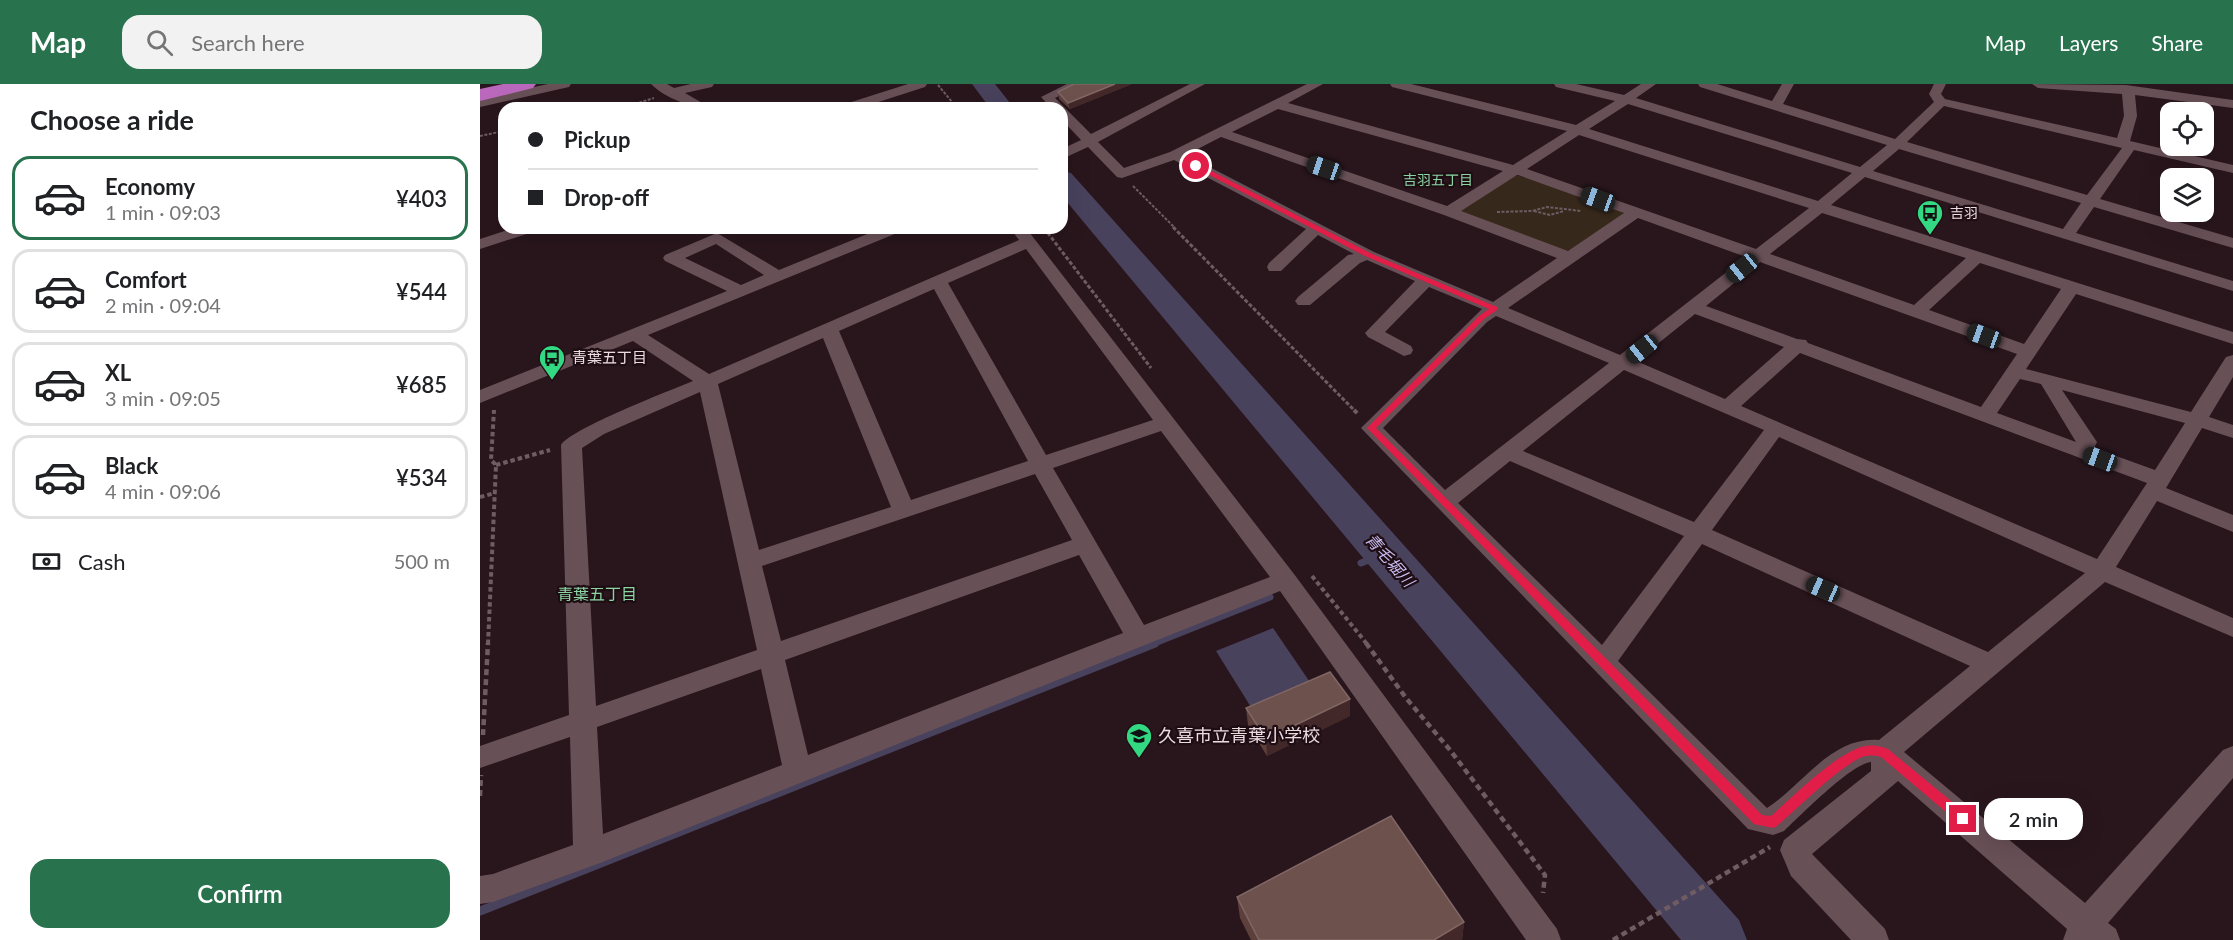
<!DOCTYPE html>
<html lang="en">
<head>
<meta charset="utf-8">
<style>
	:root { --surface:#fff; --page:#f2f2f2; --text:#202124; --muted:#757577; --line:#e0e0e0; --accent:#28734e }
	body { margin:0; font-family:Lato,"Noto Sans JP",sans-serif; background:var(--page); color:var(--text); height:100vh; display:flex; flex-direction:column; font-size:22px; white-space:nowrap }
	* { box-sizing:border-box; margin:0 }
	p { font-size:20px; color:var(--muted) }
	.icon { flex:none; width:33px; height:33px; fill:none; stroke:currentColor; stroke-width:2; stroke-linecap:round; stroke-linejoin:round }
	.map { position:relative; flex:1; overflow:hidden }
	.sheet { display:flex; flex-direction:column; background:var(--surface); width:480px }
	.sheet>* { flex:none }
	.hud { position:absolute; left:18px; top:18px; width:570px; height:132px; border-radius:18px; box-shadow:0 6px 24px #0002; display:grid; align-content:center; height:132px; padding:0 30px; background:var(--surface) }
	.buttons { position:absolute; left:1680px; top:18px; display:grid; gap:12px }
	.buttons a { display:grid; place-items:center; width:54px; height:54px; border-radius:12px; background:var(--surface); box-shadow:0 6px 24px #0002; font-size:30px }
	.end { position:absolute; width:27px; height:27px; margin:-14px; border:8px solid #e11d48; background:#fff; box-shadow:0 0 0 3px #fff }
	.from { border-radius:50% }
	.bubble { position:absolute; height:42px; border-radius:18px; background:var(--surface); box-shadow:0 6px 24px #0002; font-size:20px; font-weight:600; line-height:42px; text-align:center }
	.car { position:absolute; width:18px; height:36px; margin:-18px -9px; border-radius:8px; box-shadow:0 0 4px 2px #0007; background:linear-gradient(#222 24%,#8ab4d8 0 40%,#222 0 76%,#8ab4d8 0 86%,#222 0) }
	.hud b { display:flex; align-items:center; gap:21px; height:57px; font-size:22px }
	.hud b+b { border-top:2px solid var(--line) }
	.hud i { width:15px; height:15px; background:var(--text) }
	ul { padding:0; list-style:none }
	li { display:flex; align-items:center; gap:18px; height:84px; margin:0 12px 9px; padding:0 18px; border:3px solid var(--line); border-radius:18px }
	li div { flex:1 }
	li b { display:block; font-size:22px }
	li em { font-style:normal; font-weight:600 }
	li.selected { border-color:var(--accent) }
	li>.icon { width:54px; height:54px; stroke-width:1.5 }
	h2 { padding:0 30px; font-size:27px; line-height:72px }
	.pay { display:flex; align-items:center; gap:15px; height:66px; padding:0 30px; font-size:22px }
	.pay p { margin-inline-start:auto }
	.button { display:flex; gap:12px; margin-top:auto; padding:12px 30px }
	.button a { flex:1; height:69px; border-radius:18px; background:var(--accent); color:#fff; font-size:24px; font-weight:600; line-height:69px; text-align:center }
	header { display:flex; align-items:center; gap:36px; box-sizing:border-box; height:84px; padding:0 30px; background:var(--accent); color:#fff }
	header strong { font-size:28px }
	nav { display:flex; gap:33px; margin-inline-start:auto; font-size:21px }
	.search { width:420px; height:54px; background:var(--page); display:flex; align-items:center; gap:15px; box-sizing:border-box; padding:0 21px; border-radius:18px; color:var(--muted); font-size:22px }
	main { display:flex; flex:1; min-height:0 }
	.map>svg:first-child { display:block }
</style>
</head>
<body>
<header>
<strong>Map</strong>
<div class="search"><svg class="icon" aria-label="search" viewBox="0 0 24 24"><circle cx="10" cy="10" r="6"/><path d="M15 15l6 6"/></svg>Search here</div>
<nav><a>Map</a><a>Layers</a><a>Share</a></nav>
</header>
<main>
<section class="sheet">
<h2>Choose a ride</h2>
<ul>
<li class="selected"><svg class="icon" aria-label="car" viewBox="0 0 24 24"><path d="M5 17H2v-5l4-1 3-4h7l3 4 3 1v5h-3M9 17h6M6 11h13"/><circle cx="7" cy="17" r="2"/><circle cx="17" cy="17" r="2"/></svg><div><b>Economy</b><p>1 min · 09:03</p></div><em>¥403</em></li>
<li><svg class="icon" aria-label="car" viewBox="0 0 24 24"><path d="M5 17H2v-5l4-1 3-4h7l3 4 3 1v5h-3M9 17h6M6 11h13"/><circle cx="7" cy="17" r="2"/><circle cx="17" cy="17" r="2"/></svg><div><b>Comfort</b><p>2 min · 09:04</p></div><em>¥544</em></li>
<li><svg class="icon" aria-label="car" viewBox="0 0 24 24"><path d="M5 17H2v-5l4-1 3-4h7l3 4 3 1v5h-3M9 17h6M6 11h13"/><circle cx="7" cy="17" r="2"/><circle cx="17" cy="17" r="2"/></svg><div><b>XL</b><p>3 min · 09:05</p></div><em>¥685</em></li>
<li><svg class="icon" aria-label="car" viewBox="0 0 24 24"><path d="M5 17H2v-5l4-1 3-4h7l3 4 3 1v5h-3M9 17h6M6 11h13"/><circle cx="7" cy="17" r="2"/><circle cx="17" cy="17" r="2"/></svg><div><b>Black</b><p>4 min · 09:06</p></div><em>¥534</em></li>
</ul>
<div class="pay"><svg class="icon" aria-label="cash" viewBox="0 0 24 24"><path d="M3 7h18v10H3z"/><circle cx="12" cy="12" r="2"/></svg>Cash<p>500 m</p></div>
<div class="button"><a>Confirm</a></div>
</section>
<div class="map">
<svg width="1753" height="856" viewBox="0 0 1753 856">
	<rect width="100%" height="100%" fill="#29161d"/>
	<path fill="#37281c" d="M1032,91L1040,92L1142,127L1144,131L1090,166L1084,167L981,129V126Z"/>
	<path fill="#49425d" d="M793,544L838,610L779,636L736,567Z"/>
	<g fill="none" stroke-linecap="round" stroke-linejoin="round">
		<path stroke="#49425d" stroke-width="7" d="M881,479L904,470
			M672,560L790,513"/>
		<path stroke="#49425d" stroke-width="9" d="M0,827L675,559"/>
		<path fill="#49425d" fill-rule="evenodd" d="M492,0H515L534,24H510Z
			M582,87L591,89L1259,836L1267,856H1201L582,112Z"/>
		<path stroke="#6e5c62" stroke-width="2" stroke-dasharray="3 1.5" stroke-linecap="butt" d="M458,1L477,24
			M142,24L174,14
			M0,52L24,47
			M653,102L695,144
			M1054,127L1070,131L1084,127
			M1017,128L1052,127L1067,123L1101,127"/>
		<path stroke="#6e5c62" stroke-width="3" stroke-dasharray="4 2" stroke-linecap="butt" d="M693,143L875,327
			M564,144L671,284"/>
		<path stroke="#6e5c62" stroke-width="4" stroke-dasharray="4.5 3" stroke-linecap="butt" d="M874,326L879,331
			M16,381L70,366
			M0,413L15,409
			M832,492L887,560
			M8,560L16,381L11,376L14,326"/>
		<path stroke="#6e5c62" stroke-width="4.5" stroke-dasharray="6 4" stroke-linecap="butt" d="M886,559L926,614L970,666L1065,791L1063,809
			M3,651L8,559
			M0,712L1,691
			M1133,856L1290,763"/>
		<path fill="#685057" fill-rule="evenodd" d="M68,0H91L89,3L0,23V15Z
			M171,0H187L194,4L211,0H234L232,3L205,9L231,24C211,24 185,14 171,0Z
			M428,0H447L445,3L380,24H361L362,21Z
			M587,0H603L575,14L611,50L710,0H725L618,58L644,84L690,68L827,0H843L808,19L1033,81L1087,47L912,3L910,0H931L1096,41L1135,17L1076,3L1074,0H1096L1144,11L1161,0H1176L1156,14L1380,83L1407,61L1220,3L1218,0H1237L1292,17L1302,0H1314L1303,20L1415,55L1454,18L1449,10L1454,0H1466L1461,10L1465,15L1637,54L1644,32L1642,10L1558,4L1552,0L1646,1L1753,16V24L1655,11L1657,32L1650,57L1753,81V89L1654,66L1620,115L1753,154V164L1614,123L1596,149L1753,197V207L1385,93L1351,121L1753,248V260L1596,210L1546,285L1711,328L1746,273L1753,271V293L1729,333L1753,341V354L1722,344L1686,404L1753,431V448L1677,417L1636,483L1753,534V553L1625,498L1424,668L1605,819L1743,666L1753,662V694L1628,839L1636,845L1640,856H1583L1587,845L1418,697L1332,770L1405,845L1409,856H1371L1311,792L1300,766L1304,756L1391,687V678C1371,680 1320,732 1304,747L1293,751L1268,745L881,344L1002,225L949,203L905,248L931,262L933,266L931,270L924,272L888,253L885,249L935,197L887,176L880,179L830,221H818L815,217L818,213L868,171L874,170L838,151L801,187H789L787,183L789,179L826,145L694,76L642,94L637,93L608,63L582,75V65L601,56L582,36V24H571L561,13ZM1148,20L1372,89L1338,117L1109,45ZM1464,22L1642,64L1607,111L1427,58ZM798,25L1023,87L967,122L752,48ZM1099,51L1329,124L1276,165L1047,85ZM741,53L964,131L1077,174L1013,218L894,168L706,71ZM1419,65L1601,119L1583,145L1393,87ZM1037,91H1038L1144,129L1088,167L981,127ZM1342,129L1486,174L1434,221L1290,170ZM1158,134L1266,173L1140,271L1028,224ZM1280,178L1537,270L1501,323L1328,259L1326,256L1317,255L1226,222ZM1500,179L1581,205L1544,260L1449,226ZM1215,230L1304,263L1245,315L1156,277ZM1016,232L1129,279L965,406L903,344L1007,238ZM1320,269L1667,399L1617,475L1261,322ZM1144,286L1284,346L1214,438L1043,367ZM1540,295L1561,300L1596,358L1517,329ZM1582,306L1705,339L1675,386L1614,364L1617,358ZM1299,353L1605,489L1508,568L1232,446ZM1030,377L1204,452L1122,561L978,419ZM1222,460L1490,582L1399,656C1351,652 1322,702 1287,724L1138,577Z
			M34,144H58L56,147L0,165V155Z
			M402,144H424L422,147L168,251L229,290L539,156L530,144H546L814,490L1077,845L1081,856H1046L800,507L120,779L13,818L0,820V792L13,790L93,761L90,653L0,684V662L89,631L81,361C92,344 189,307 213,297L153,257L0,319V306L247,207L185,177L183,174L185,171L237,149L299,186ZM236,160L284,191L261,201L205,174ZM546,165L673,336L566,371L468,199ZM454,205L548,377L431,416L359,247ZM343,254L411,423L279,466L238,300ZM220,308L277,566L116,622L102,364L124,350ZM681,347L790,493L664,541L573,384ZM555,390L592,456L301,557L282,482ZM599,471L643,549L328,671L305,576ZM281,585L302,681L123,750L117,643Z"/>
		<path fill="#ba68bb" fill-rule="evenodd" d="M23,0H56L53,4L0,17V5Z"/>
	</g>
	<path fill="#5d403b" d="M594,0H652L590,25L579,15L578,8Z
		M870,615V632L787,672L768,641L766,624Z
		M757,813L984,838L982,856H771L760,834Z"/>
	<path fill="#422828" d="M635,0H652L590,25L588,19Z
		M870,615V632L787,672L786,655Z
		M984,838L982,856H954Z"/>
	<path fill="#6c514d" stroke="#806664" stroke-width="1.5" d="M594,0H635L588,19L578,8Z
		M850,588L870,615L786,655L766,624Z
		M911,732L984,838L954,856H779L757,813Z"/>
	<path fill="#e11d48" d="M714,80H718L890,169L1017,223V226L1004,235L896,344L1282,731L1291,732C1314,712 1348,677 1376,665C1387,660 1398,661 1408,665L1488,731L1490,735L1488,739H1479L1401,673C1394,671 1389,671 1382,673C1359,683 1318,724 1297,742L1293,744L1274,740L887,344L999,232L1009,225L885,172L714,83Z"/>
	<defs>
		<g id="bus-pin" transform="scale(1.35)"><path d="M0 17L-7.5 6A9.5 9.5 0 1 1 7.5 6Z" fill="#32d882" stroke="#1f0d14"/><path d="M-5-6H5V4H4V6H2V4H-2V6H-4V4H-5ZM-3.5-4V0h7V-4ZM-3.5 1.2v1.5H-2V1.2ZM2 1.2v1.5H3.5V1.2Z" fill="#111"/></g>
		<g id="school-pin" transform="scale(1.35)"><path d="M0 17L-7.5 6A9.5 9.5 0 1 1 7.5 6Z" fill="#32d882" stroke="#1f0d14"/><path d="M0-5L7-2L0 1L-7-2ZM-4 1L0 2.5L4 1V4Q0 6-4 4Z" fill="#111"/></g>
	</defs>
	<g fill-rule="evenodd">
		<use href="#bus-pin" x="1450" y="129"/>
		<use href="#bus-pin" x="72" y="274"/>
		<use href="#school-pin" x="659" y="652"/>
	</g>
	<g text-anchor="middle" stroke-width="4.5" stroke-linejoin="round" paint-order="stroke">
		<g font-size="14" fill="#8bd4a4" stroke="#1f0d14">
			<text x="958" y="101">吉羽五丁目</text>
		</g>
		<g font-size="14" fill="#ebdce0" stroke="#1f0d14" text-anchor="start">
			<text x="1470" y="134">吉羽</text>
		</g>
		<g font-size="15" fill="#ebdce0" stroke="#1f0d14" text-anchor="start">
			<text x="92" y="279">青葉五丁目</text>
		</g>
		<g font-size="16" font-style="italic" fill="#cabef3" stroke="#1f0d14">
			<text transform="translate(910 476) rotate(49)" y="6">青毛堀川</text>
		</g>
		<g font-size="16" fill="#8bd4a4" stroke="#1f0d14">
			<text x="117" y="516">青葉五丁目</text>
		</g>
		<g font-size="18" fill="#ebdce0" stroke="#1f0d14" text-anchor="start">
			<text x="678" y="658">久喜市立青葉小学校</text>
		</g>
	</g>
</svg>
<div class="buttons">
<a><svg class="icon" aria-label="locate" viewBox="0 0 24 24"><circle cx="12" cy="12" r="6"/><path d="M12 2v4M12 18v4M2 12h4M18 12h4"/></svg></a>
<a><svg class="icon" aria-label="layers" viewBox="0 0 24 24"><path d="M12 4l9 5-9 5-9-5zM3 14l9 5 9-5"/></svg></a>
</div>
<i class="end from" style="left:716px;top:82px"></i>
<i class="end" style="left:1483px;top:735px"></i>
<div class="bubble" style="left:1504px;top:714px;width:99px">2 min</div>
<i class="car" style="left:844px;top:84px;rotate:289deg"></i>
<i class="car" style="left:1118px;top:115px;rotate:290deg"></i>
<i class="car" style="left:1262px;top:184px;rotate:231deg"></i>
<i class="car" style="left:1504px;top:252px;rotate:290deg"></i>
<i class="car" style="left:1162px;top:265px;rotate:231deg"></i>
<i class="car" style="left:1620px;top:375px;rotate:290deg"></i>
<i class="car" style="left:1343px;top:505px;rotate:294deg"></i>
<div class="hud">
<b><i class="from"></i>Pickup</b>
<b><i></i>Drop-off</b>
</div>
</div>
</main>
</body>
</html>
